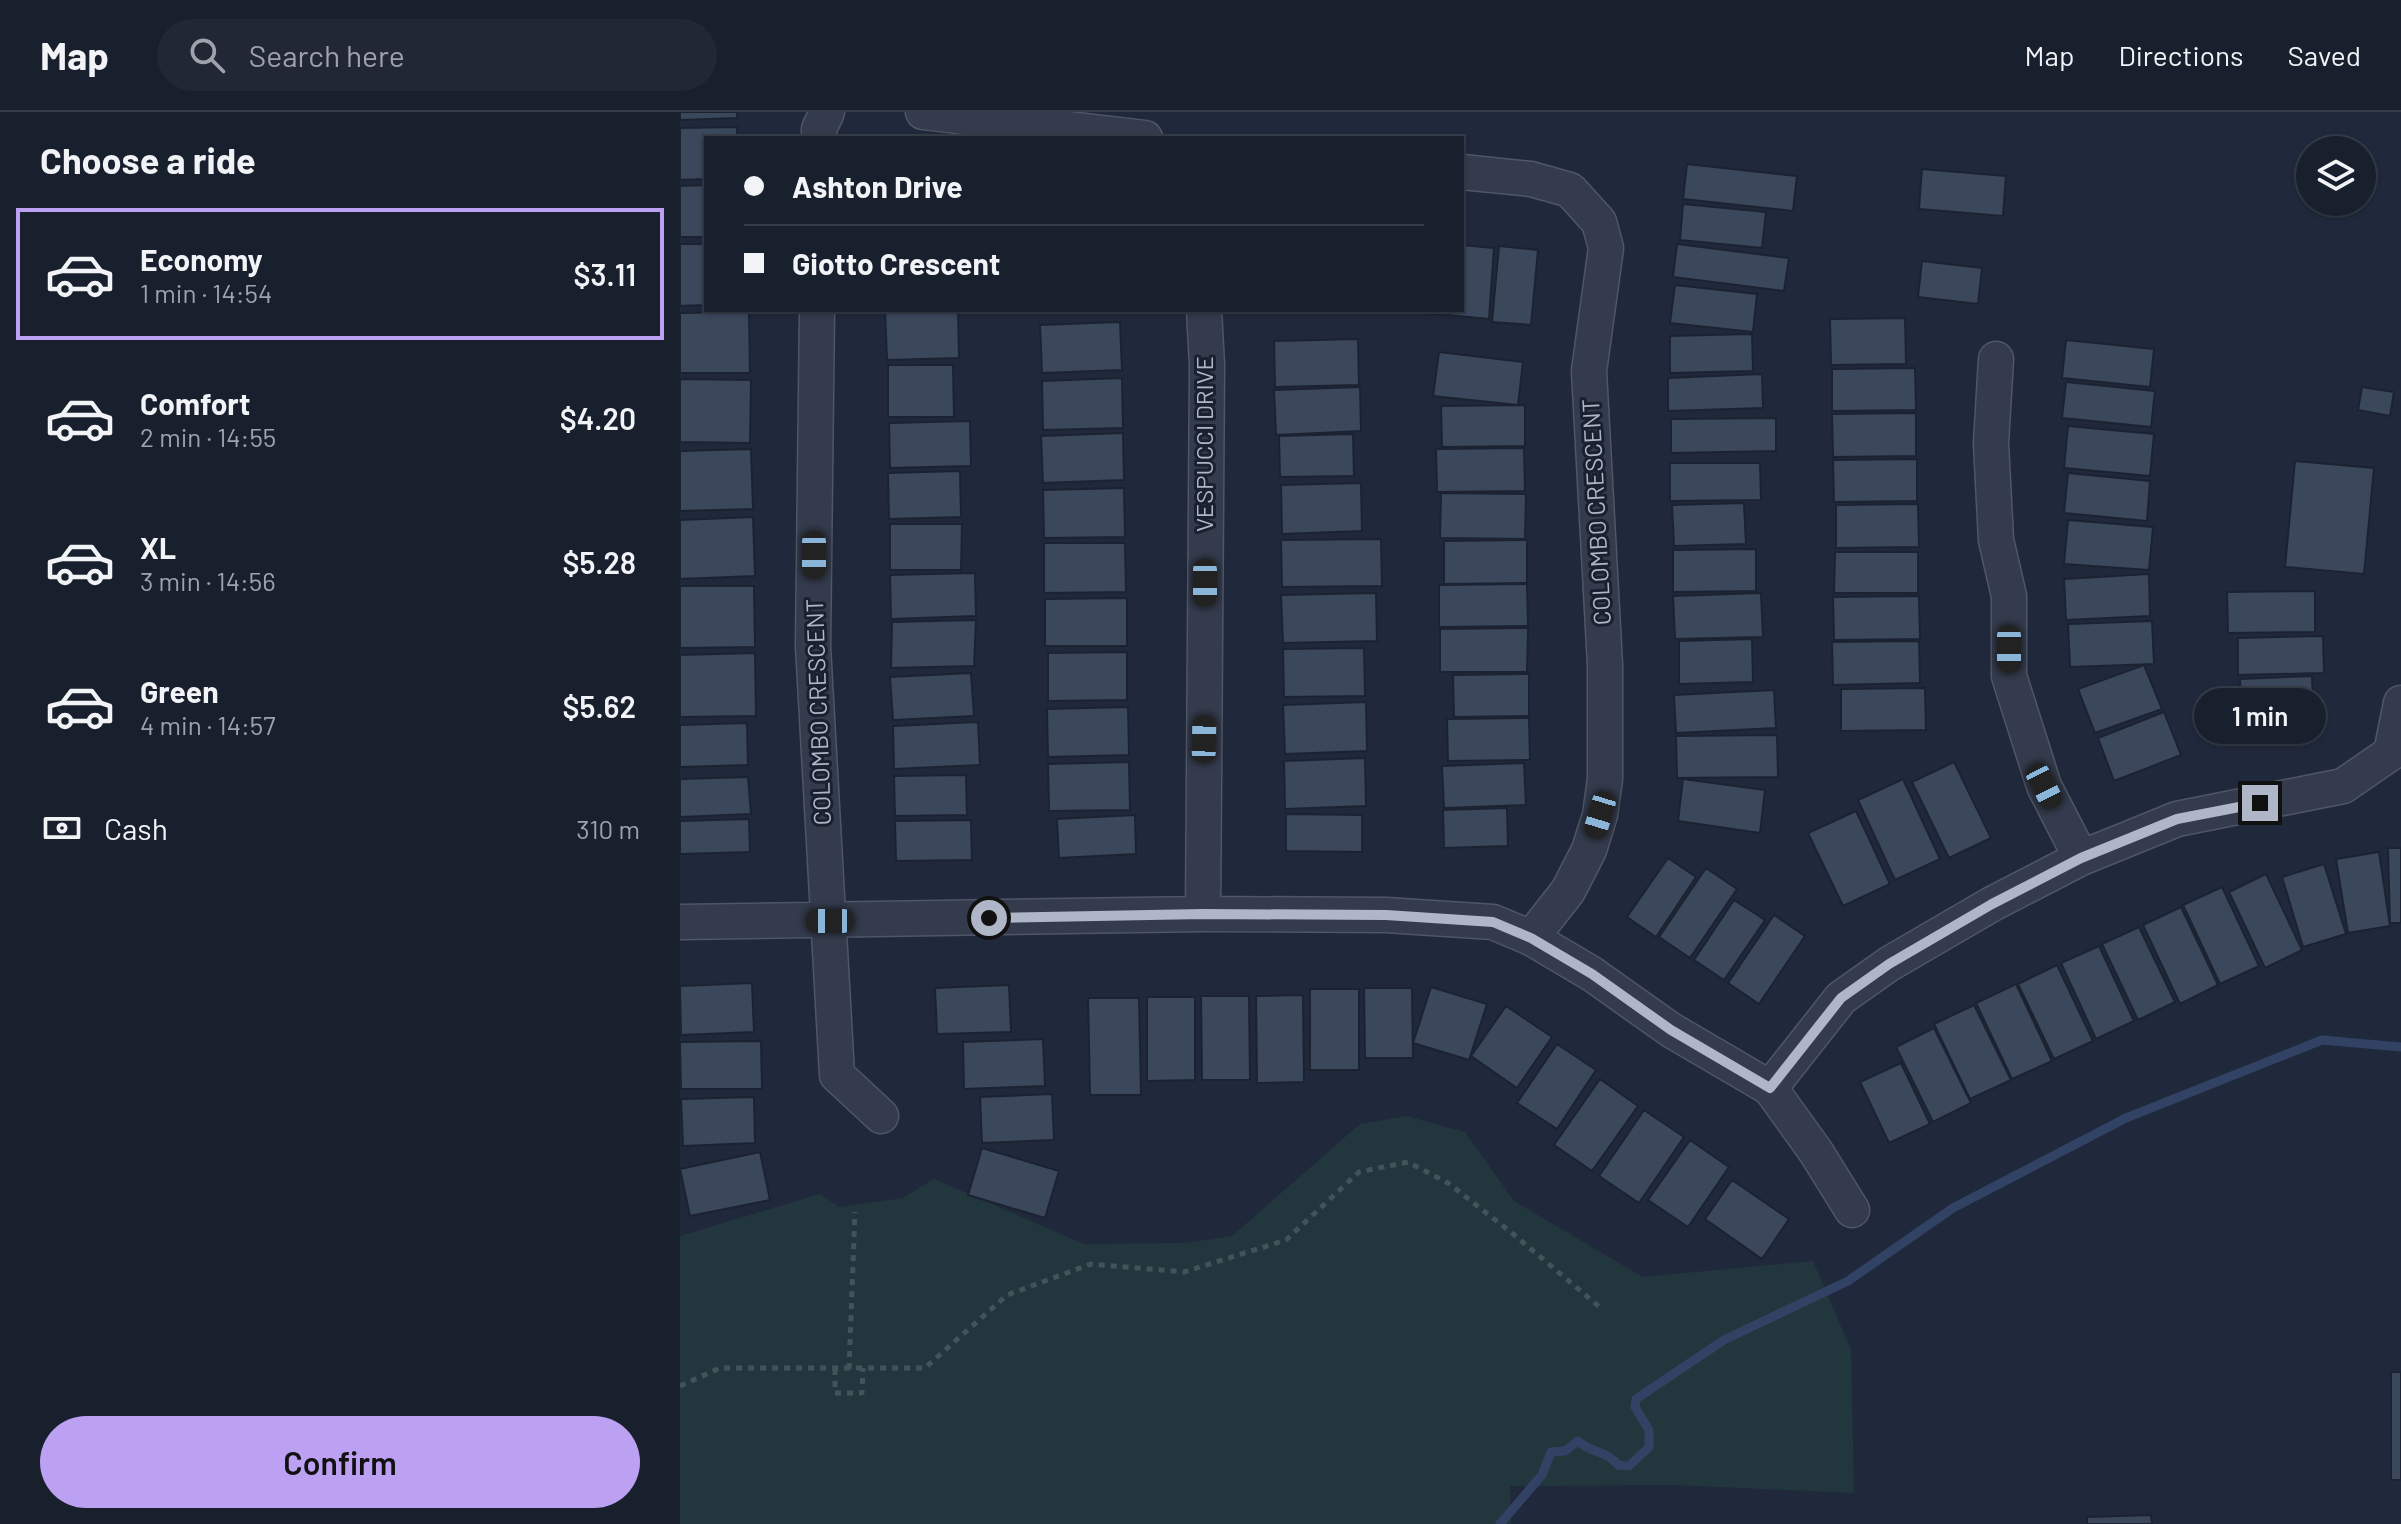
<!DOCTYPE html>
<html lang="en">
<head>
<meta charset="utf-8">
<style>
	:root { --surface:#181f2d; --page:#212735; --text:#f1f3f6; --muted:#9fa2aa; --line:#363d49; --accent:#bca0f2 }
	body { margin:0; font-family:Barlow,sans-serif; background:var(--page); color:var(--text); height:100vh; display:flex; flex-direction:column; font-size:30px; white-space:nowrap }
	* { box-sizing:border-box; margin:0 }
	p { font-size:26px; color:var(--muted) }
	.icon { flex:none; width:44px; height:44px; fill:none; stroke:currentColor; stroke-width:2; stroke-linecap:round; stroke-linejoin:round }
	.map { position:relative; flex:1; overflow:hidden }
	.side { display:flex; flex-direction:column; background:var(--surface); width:680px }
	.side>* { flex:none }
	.guide { position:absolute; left:24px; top:24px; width:760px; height:176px; border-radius:0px; box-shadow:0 2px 6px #0004,0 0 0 2px var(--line); display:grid; align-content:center; height:176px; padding:0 40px; background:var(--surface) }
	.tools { position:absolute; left:1616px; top:24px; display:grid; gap:16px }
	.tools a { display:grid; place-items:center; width:80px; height:80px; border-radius:50%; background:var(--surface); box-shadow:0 2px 6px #0004,0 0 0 2px var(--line); font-size:40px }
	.end { position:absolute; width:36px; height:36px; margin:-18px; border:10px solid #afb6c8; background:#111; box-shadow:0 0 0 4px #111 }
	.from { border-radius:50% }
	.bubble { position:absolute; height:56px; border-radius:28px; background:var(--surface); box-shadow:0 2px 6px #0004,0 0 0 2px var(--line); font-size:26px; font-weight:600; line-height:56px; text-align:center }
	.car { position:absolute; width:24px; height:48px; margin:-24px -12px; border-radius:10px; box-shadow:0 0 6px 2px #0007; background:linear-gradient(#222 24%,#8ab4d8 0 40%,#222 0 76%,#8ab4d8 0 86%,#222 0) }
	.guide b { display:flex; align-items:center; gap:28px; height:76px; font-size:30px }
	.guide b+b { border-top:2px solid var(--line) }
	.guide i { width:20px; height:20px; background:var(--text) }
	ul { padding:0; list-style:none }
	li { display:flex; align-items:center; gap:24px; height:132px; margin:0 16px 12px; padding:0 24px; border:4px solid transparent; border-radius:0px }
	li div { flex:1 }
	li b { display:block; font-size:30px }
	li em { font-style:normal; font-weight:600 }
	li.selected { border-color:var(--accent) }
	li>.icon { width:72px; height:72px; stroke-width:1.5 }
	h2 { padding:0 40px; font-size:36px; line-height:96px }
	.pay { display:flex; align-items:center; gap:20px; height:88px; padding:0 40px; font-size:30px }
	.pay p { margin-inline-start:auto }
	.button { display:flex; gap:16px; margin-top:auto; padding:16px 40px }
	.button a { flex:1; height:92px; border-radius:48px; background:var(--accent); color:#111; font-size:32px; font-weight:600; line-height:92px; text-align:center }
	header { display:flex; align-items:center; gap:48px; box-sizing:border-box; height:112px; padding:0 40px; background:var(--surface); border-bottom:2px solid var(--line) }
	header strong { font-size:38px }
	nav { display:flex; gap:44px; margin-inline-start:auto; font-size:28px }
	.search { width:560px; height:72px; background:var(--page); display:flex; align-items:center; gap:20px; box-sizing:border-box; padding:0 28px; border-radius:44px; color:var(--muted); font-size:30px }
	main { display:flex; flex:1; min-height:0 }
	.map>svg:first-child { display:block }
</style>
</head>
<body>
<header>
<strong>Map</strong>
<div class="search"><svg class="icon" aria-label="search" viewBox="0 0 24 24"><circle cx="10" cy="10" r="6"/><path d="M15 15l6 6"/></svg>Search here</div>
<nav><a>Map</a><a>Directions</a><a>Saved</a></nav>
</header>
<main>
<section class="side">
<h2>Choose a ride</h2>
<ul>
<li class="selected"><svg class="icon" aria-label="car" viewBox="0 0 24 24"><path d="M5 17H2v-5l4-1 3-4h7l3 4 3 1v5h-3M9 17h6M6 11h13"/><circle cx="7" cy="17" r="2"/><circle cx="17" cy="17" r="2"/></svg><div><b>Economy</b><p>1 min · 14:54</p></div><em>$3.11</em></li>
<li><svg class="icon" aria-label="car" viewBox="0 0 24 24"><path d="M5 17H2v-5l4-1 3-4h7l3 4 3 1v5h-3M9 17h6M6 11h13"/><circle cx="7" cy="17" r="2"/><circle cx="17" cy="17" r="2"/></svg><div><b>Comfort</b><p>2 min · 14:55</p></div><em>$4.20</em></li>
<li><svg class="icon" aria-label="car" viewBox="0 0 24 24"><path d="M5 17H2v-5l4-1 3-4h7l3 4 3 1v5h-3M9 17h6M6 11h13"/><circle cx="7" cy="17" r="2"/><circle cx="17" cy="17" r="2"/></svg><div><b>XL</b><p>3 min · 14:56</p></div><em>$5.28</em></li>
<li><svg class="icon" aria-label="car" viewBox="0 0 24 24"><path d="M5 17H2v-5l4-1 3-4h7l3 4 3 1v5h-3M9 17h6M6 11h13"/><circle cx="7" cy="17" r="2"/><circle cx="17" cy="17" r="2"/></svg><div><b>Green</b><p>4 min · 14:57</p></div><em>$5.62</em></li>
</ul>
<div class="pay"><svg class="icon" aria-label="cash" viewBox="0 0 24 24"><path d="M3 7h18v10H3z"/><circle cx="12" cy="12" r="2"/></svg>Cash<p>310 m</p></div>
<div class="button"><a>Confirm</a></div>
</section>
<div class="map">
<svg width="1721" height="1412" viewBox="0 0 1721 1412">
	<rect width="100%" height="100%" fill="#20293c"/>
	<path fill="#22373d" d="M727,1004L785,1020L834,1089L963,1165L1133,1149L1171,1238L1174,1381L995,1373L830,1374L831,1412H0V1124L140,1082L159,1095L223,1086L254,1067L404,1132L505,1131L552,1124L680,1012Z"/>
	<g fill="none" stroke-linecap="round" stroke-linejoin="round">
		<path stroke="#324265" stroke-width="9" d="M820,1412L862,1363L871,1340L885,1339L898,1329C910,1341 926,1338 938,1353L949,1354L969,1335V1318L955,1295L956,1287L1044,1228L1168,1169L1273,1096L1446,1006L1642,928L1721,935"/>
	</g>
	<path fill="#3b475b" stroke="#1b2332" stroke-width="2" d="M0,0H57V6L0,8Z
		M57,15V26H26V67L0,68V16Z
		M1007,52L1117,64L1113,99L1003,87Z
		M1242,57L1326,64L1323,104L1239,97Z
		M26,73V125H0V74Z
		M1003,92L1086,100L1082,136L1000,128Z
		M0,132H26V193L0,194Z
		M997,132L1109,146L1104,179L993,165Z
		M782,133L814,136L809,207L767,203L768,198H782Z
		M819,134L858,138L851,213L812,210Z
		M1242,149L1302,156L1298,192L1238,185Z
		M995,173L1077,182L1073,220L990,211Z
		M205,198H278L279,246L207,248Z
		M722,198H763V203Z
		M69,200L70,261H0V201Z
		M1225,206L1226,252L1151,253L1150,207Z
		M440,210L442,258L362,261L360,213Z
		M1072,222L1073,259L990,261V224Z
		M678,227L679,273L595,275L594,229Z
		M1386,228L1474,237L1470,275L1382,266Z
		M759,240L843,250L838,293L753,284Z
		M208,253H273L274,305H208Z
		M1235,256L1236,298L1152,299V257Z
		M1082,262L1083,296L988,299V266Z
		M442,266L443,316L363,318L362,269Z
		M0,267L71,268L70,331L0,330Z
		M1386,270L1475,279L1471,315L1382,306Z
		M680,275L681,319L596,323L594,278Z
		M1682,275L1714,280L1710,304L1678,298Z
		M845,293V334L762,335L761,294Z
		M1236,301V344L1153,345L1152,302Z
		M1096,306V339L991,341V307Z
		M290,309L291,354L210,356L209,311Z
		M1388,314L1474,322L1470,364L1384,356Z
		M443,321L444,368L363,371L361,324Z
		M673,322L674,364L600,365L599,324Z
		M844,336L845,379L757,380L756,337Z
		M71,337L73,397L0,399V339Z
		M1237,347V389L1154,390L1153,348Z
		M1615,349L1694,356L1684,462L1605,455Z
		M990,351H1080L1081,388L990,389Z
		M280,359L281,405L209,407L208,361Z
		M1388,361L1470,369L1467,409L1384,401Z
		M681,371L682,419L602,422L601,373Z
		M444,376L445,425L364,426L363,378Z
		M761,381L846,382L845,427L760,426Z
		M1064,391L1066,432L994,434L992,393Z
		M1238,392L1239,435L1156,436V393Z
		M73,405L75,464L0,467V408Z
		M1388,408L1473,415L1469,458L1384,452Z
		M210,412H282L281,458H210Z
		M701,427L702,474L602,475L601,428Z
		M847,428V471L764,472V429Z
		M364,431H445L446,480L364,481Z
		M1076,437V479L993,480V438Z
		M1155,440H1238V481H1154Z
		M295,461L296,504L211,507L210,463Z
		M1469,462L1470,504L1386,508L1384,467Z
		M847,472L848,514L759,515V473Z
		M0,474H74L75,535L0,536Z
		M1635,479V520L1548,521L1547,480Z
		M696,481L697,529L603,531L601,483Z
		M1081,481L1083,525L995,527L993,484Z
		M1239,484L1240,527L1154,528L1153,485Z
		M447,486V534H365V487Z
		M296,508L294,554L211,556L212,510Z
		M1472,509L1474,552L1390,555L1388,512Z
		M848,516L847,560H760V517Z
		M1643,524L1644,561L1558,563V526Z
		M1072,527L1073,570L999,572V529Z
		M1239,529L1240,571L1153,573L1152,530Z
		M684,536L685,584L604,585L603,537Z
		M447,540V588L368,589V541Z
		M75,541L76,604L0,605V543Z
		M1464,553L1482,597L1415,621L1398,577Z
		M291,561L294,604L213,608L210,565Z
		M849,562V604L774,605L773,563Z
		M1632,564L1634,611L1562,614L1560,567Z
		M1245,576L1246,618L1161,619V577Z
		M1094,578L1096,616L996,621L994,583Z
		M686,590L687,639L605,642L603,593Z
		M448,595L449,643L368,645L367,597Z
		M1484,600L1501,643L1434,669L1418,626Z
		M849,606L850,648L768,649L767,607Z
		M298,610L300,653L214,657L213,614Z
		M67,611L68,653L0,655V613Z
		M1097,623L1098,665L997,666L996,624Z
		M685,646L686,694L605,697L604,649Z
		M449,650L450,698L369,699L368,652Z
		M1274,650L1311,726L1269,746L1232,670Z
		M844,651L846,693L764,696L762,654Z
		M286,663L287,703L215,704L214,664Z
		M68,665L71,702L0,705V667Z
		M1003,667L1085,678L1080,721L998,709Z
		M1223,667L1260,747L1215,768L1178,688Z
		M827,696L828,734L764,736L763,698Z
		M1176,699L1210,772L1163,794L1128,721Z
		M606,702L682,703V740L606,739Z
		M455,703L456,742L379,746L377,707Z
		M69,707L70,740L0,742V709Z
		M291,708L292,748L216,749L215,709Z
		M1708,736H1721V811H1710Z
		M1699,740L1710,814L1668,821L1656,747Z
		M988,746L1016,765L976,825L947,805Z
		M1644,752L1666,822L1623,835L1602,765Z
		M1026,756L1057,777L1010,846L979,825Z
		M1586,762L1622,838L1585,856L1549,780Z
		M1542,775L1579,854L1540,872L1503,793Z
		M1054,788L1085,808L1044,868L1014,848Z
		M1501,795L1538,873L1500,892L1463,813Z
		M1094,803L1125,824L1079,892L1048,871Z
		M1459,815L1495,890L1458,908L1422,832Z
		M1419,834L1454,909L1416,927L1381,851Z
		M1377,853L1413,929L1374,947L1338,872Z
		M72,871L74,920L1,923L0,874Z
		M1336,872L1372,949L1332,967L1296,891Z
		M329,873L331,920L257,922L255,876Z
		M751,875L807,892L789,948L733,931Z
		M684,876H732L733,946H685Z
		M630,877H679V958H630Z
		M623,883L624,970L577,971L576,884Z
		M521,884H569L570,968H522Z
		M467,885H515V968L467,969Z
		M408,886H459L461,983H410Z
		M1294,893L1331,968L1290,987L1254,912Z
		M826,894L872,925L837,976L791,944Z
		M1254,916L1291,991L1253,1010L1216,935Z
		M363,927L365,974L284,977L283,930Z
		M81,929L82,977H1L0,930Z
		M877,932L916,958L877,1017L837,991Z
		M1221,951L1250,1012L1209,1031L1180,970Z
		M920,967L958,994L912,1059L874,1033Z
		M372,982L374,1028L302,1031L300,985Z
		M74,985L75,1031L3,1034L1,987Z
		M964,998L1004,1025L959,1091L919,1064Z
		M1010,1028L1049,1055L1008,1115L968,1088Z
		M302,1036L379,1059L365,1106L288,1083Z
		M80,1040L90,1088L10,1104L0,1057Z
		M1052,1068L1109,1107L1082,1147L1025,1107Z
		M1711,1260H1721V1368H1711Z
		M1471,1403L1472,1412H1407V1405Z"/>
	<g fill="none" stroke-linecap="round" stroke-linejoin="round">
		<g stroke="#4f5666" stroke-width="37">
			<path id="minor" d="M243,0L465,26
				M139,26V17L147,0
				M782,60L851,67L890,78L919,110L926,136L909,259L925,553V667L920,703L909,738L888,779L851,826
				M137,198L133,534L157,963L201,1004
				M1316,247L1311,331L1316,428L1329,484V564L1364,674L1401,746L1497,707L1663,674L1711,641L1721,591
				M523,802L527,253L524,198
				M0,810L523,802L706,803L813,810L851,826L912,862L991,918L1090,976L1136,1040L1172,1098
				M1090,976L1161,886L1209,852L1312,792L1401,746"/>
		</g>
		<path stroke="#40545a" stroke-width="5" stroke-dasharray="6 6" stroke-linecap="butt" d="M155,1257V1281H182L183,1256
			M169,1257L175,1100
			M0,1274L40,1256H245L327,1183L411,1152L504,1160L606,1128L679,1060L728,1050L768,1071L832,1121L922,1197"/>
		<use href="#minor" stroke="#343b4c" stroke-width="34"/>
	</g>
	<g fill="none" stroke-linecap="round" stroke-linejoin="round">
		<path stroke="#afb6c8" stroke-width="10" d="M309,806L523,802L706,803L813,810L851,826L912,862L991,918L1090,976L1161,886L1209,852L1312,792L1401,746L1497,707L1580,691"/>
	</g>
	<g text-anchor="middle" stroke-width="6" stroke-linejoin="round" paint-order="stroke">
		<g font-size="24" fill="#afb6c8" stroke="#192130">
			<text transform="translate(525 332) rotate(-90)" y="8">VESPUCCI DRIVE</text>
			<text transform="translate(917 400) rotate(-93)" y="8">COLOMBO CRESCENT</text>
			<text transform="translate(139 600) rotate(-92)" y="8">COLOMBO CRESCENT</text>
		</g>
	</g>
</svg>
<div class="tools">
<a><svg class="icon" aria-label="layers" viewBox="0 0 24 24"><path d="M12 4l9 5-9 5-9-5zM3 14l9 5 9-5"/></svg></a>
</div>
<i class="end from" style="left:309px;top:806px"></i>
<i class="end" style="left:1580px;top:691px"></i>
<div class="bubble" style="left:1514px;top:576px;width:132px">1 min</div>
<i class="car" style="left:134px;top:443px;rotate:180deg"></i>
<i class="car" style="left:525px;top:471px;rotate:180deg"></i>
<i class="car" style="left:1329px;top:537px;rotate:180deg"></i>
<i class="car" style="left:524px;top:627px;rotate:1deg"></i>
<i class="car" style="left:1364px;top:674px;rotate:153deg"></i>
<i class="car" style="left:920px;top:703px;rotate:197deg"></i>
<i class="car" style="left:150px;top:809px;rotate:270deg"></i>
<div class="guide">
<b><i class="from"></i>Ashton Drive</b>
<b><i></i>Giotto Crescent</b>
</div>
</div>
</main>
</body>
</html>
